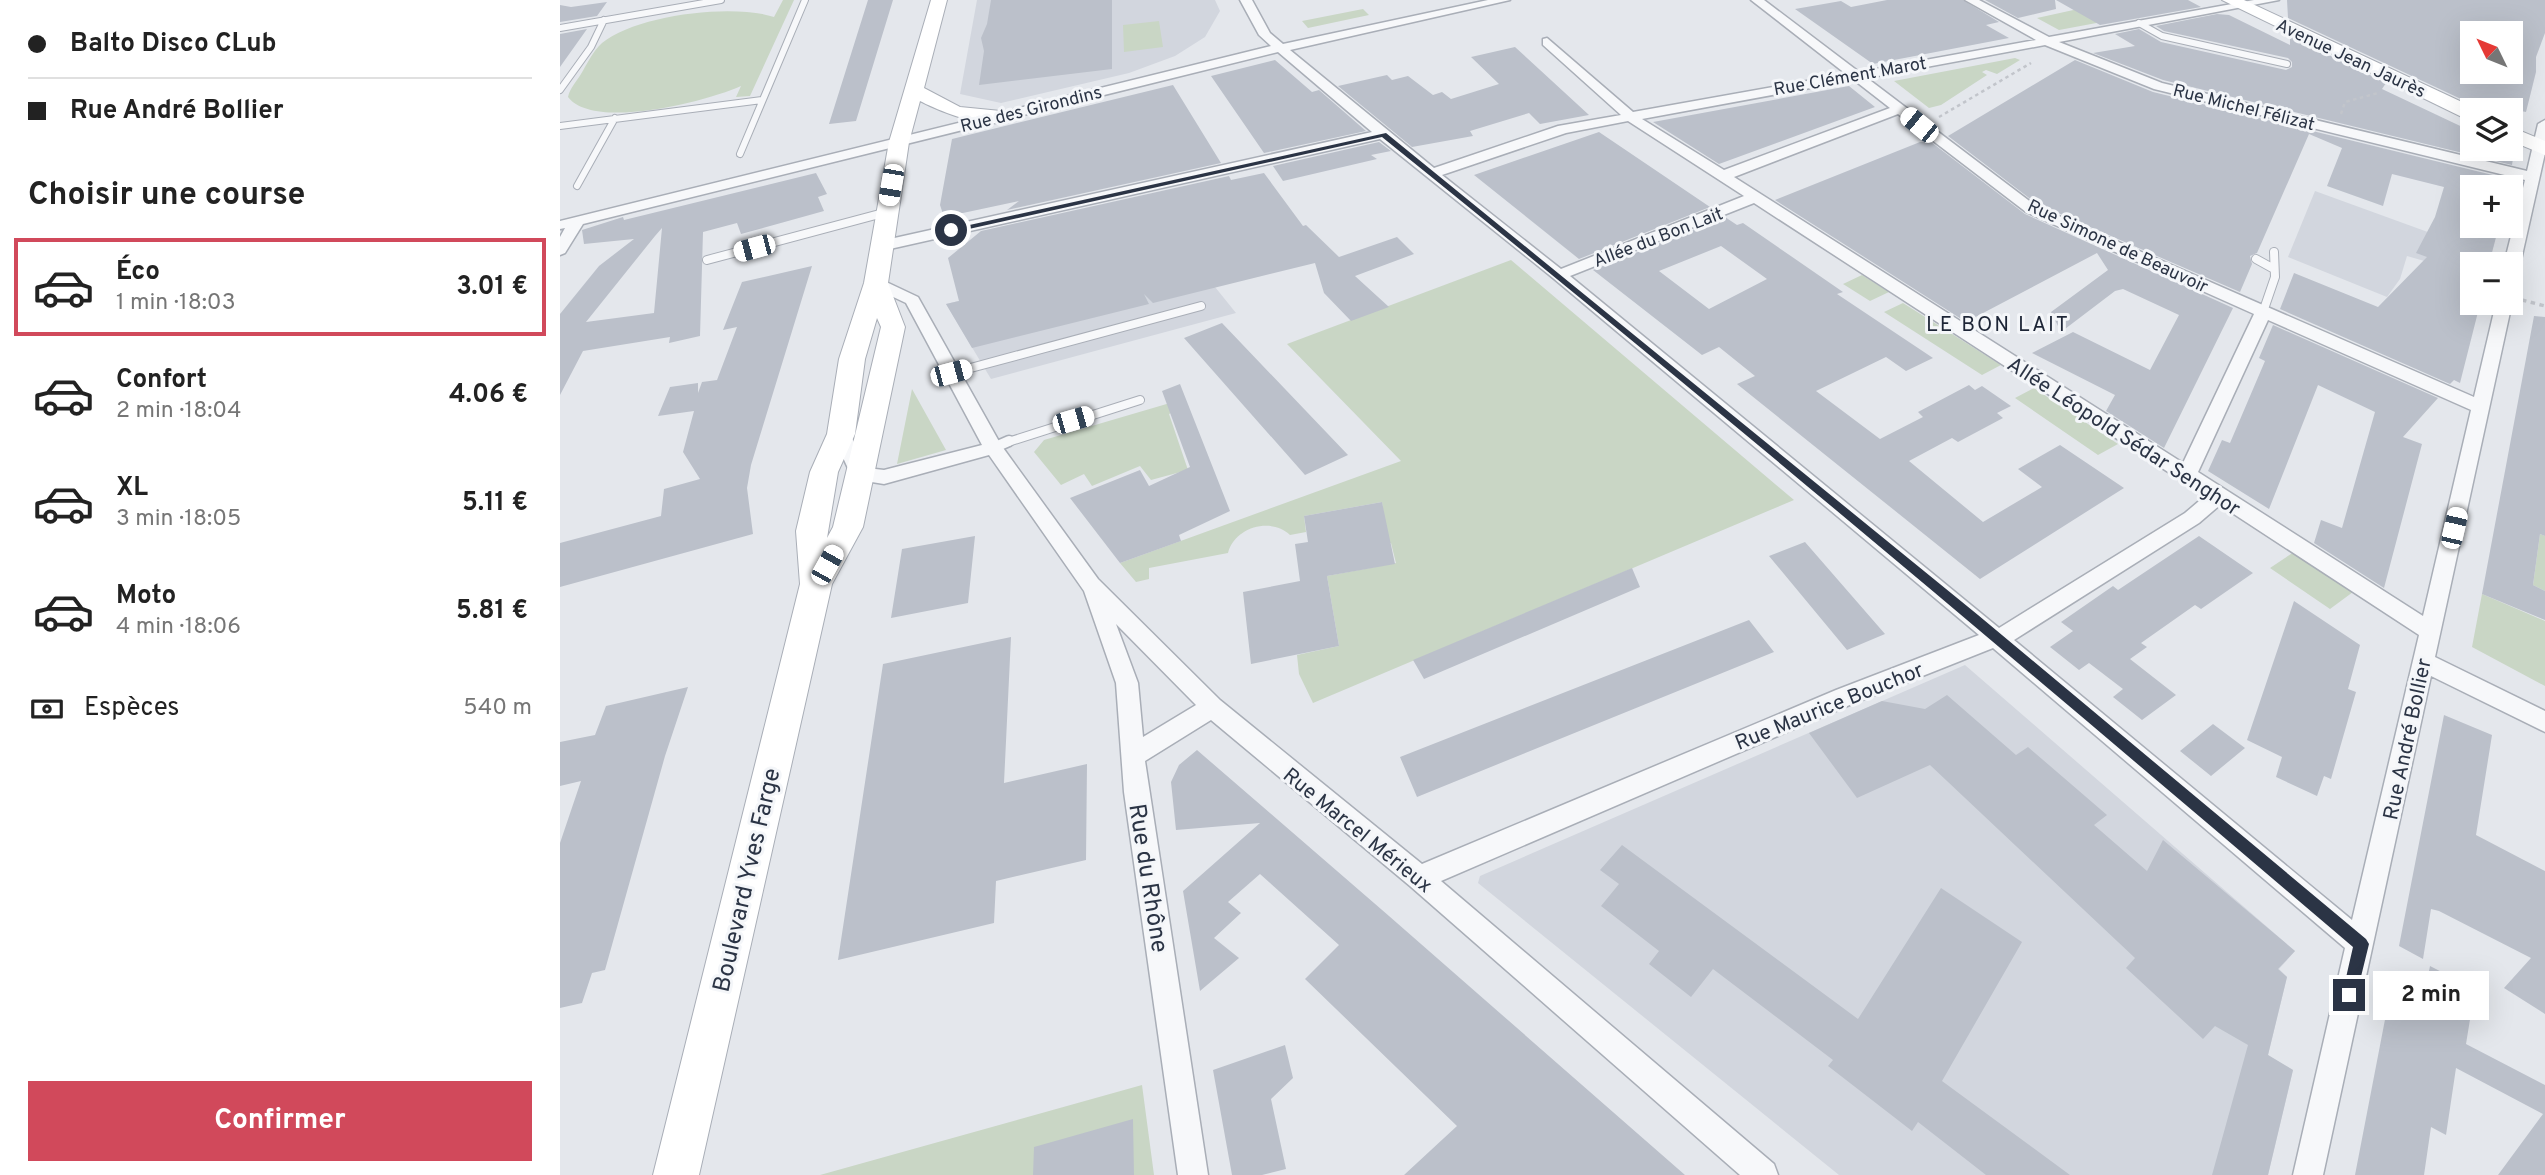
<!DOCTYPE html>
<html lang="fr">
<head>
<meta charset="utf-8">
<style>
	:root { --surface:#fff; --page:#f6f6f6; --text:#222; --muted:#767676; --line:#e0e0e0; --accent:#d1495b }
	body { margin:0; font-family:Overpass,sans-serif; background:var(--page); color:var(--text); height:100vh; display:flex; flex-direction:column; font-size:26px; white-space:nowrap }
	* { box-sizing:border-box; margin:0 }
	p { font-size:23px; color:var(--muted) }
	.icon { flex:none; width:38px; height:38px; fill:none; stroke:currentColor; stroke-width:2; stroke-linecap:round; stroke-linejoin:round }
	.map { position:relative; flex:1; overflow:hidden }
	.sheet { display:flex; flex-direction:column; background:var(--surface); width:560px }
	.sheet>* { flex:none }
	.hud { display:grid; align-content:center; height:154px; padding:0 28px; background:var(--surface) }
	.needle { width:46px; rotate:313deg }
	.controls { position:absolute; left:1900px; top:21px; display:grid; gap:14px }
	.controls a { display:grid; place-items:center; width:63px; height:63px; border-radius:0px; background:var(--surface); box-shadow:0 7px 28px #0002; font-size:35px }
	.end { position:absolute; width:32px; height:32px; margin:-16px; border:9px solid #2b3445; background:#fff; box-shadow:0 0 0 4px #fff }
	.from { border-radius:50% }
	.bubble { position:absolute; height:49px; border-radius:0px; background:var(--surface); box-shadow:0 7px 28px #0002; font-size:23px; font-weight:700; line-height:49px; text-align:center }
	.car { position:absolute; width:21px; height:42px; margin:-21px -10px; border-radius:9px; box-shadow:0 0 5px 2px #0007; background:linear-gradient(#fff 24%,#345 0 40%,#fff 0 76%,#345 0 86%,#fff 0) }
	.hud b { display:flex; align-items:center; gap:24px; height:66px; font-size:26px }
	.hud b+b { border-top:2px solid var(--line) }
	.hud i { width:18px; height:18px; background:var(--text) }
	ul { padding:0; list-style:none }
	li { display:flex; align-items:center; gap:21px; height:98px; margin:0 14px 10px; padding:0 14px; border:4px solid transparent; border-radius:0px }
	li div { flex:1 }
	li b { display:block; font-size:26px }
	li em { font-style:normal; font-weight:700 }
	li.on { border-color:var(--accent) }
	li>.icon { width:63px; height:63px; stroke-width:1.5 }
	h2 { padding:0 28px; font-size:32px; line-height:84px }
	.pay { display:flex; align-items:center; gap:18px; height:77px; padding:0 28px; font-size:26px }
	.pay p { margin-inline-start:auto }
	.action { display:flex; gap:14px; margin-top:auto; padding:14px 28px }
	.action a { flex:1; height:80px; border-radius:0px; background:var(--accent); color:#fff; font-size:28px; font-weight:700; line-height:80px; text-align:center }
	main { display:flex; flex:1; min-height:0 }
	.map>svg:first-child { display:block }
</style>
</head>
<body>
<main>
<section class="sheet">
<div class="hud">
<b><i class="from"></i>Balto Disco CLub</b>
<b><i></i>Rue André Bollier</b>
</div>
<h2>Choisir une course</h2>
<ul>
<li class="on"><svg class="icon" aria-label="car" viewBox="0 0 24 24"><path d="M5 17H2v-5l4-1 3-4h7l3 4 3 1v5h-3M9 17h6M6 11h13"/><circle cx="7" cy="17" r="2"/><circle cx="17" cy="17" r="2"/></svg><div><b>Éco</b><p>1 min · 18:03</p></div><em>3.01 €</em></li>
<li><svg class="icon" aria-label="car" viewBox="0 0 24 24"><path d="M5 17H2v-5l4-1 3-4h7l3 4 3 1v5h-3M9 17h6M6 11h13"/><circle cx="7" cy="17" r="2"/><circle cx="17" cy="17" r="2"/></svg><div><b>Confort</b><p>2 min · 18:04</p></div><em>4.06 €</em></li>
<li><svg class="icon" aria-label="car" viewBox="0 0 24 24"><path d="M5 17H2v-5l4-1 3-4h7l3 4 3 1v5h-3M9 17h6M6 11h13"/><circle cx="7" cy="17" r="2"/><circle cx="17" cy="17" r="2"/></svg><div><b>XL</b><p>3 min · 18:05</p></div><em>5.11 €</em></li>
<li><svg class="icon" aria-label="car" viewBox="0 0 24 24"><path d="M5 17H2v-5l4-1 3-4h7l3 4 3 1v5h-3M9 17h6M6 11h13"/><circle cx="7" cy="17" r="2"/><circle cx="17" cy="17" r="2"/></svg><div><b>Moto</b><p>4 min · 18:06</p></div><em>5.81 €</em></li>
</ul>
<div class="pay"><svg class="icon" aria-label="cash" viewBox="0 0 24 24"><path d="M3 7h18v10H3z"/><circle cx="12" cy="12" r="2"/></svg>Espèces<p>540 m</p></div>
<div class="action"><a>Confirmer</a></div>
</section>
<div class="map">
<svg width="1985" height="1175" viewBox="0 0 1985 1175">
	<rect width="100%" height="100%" fill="#e4e7ec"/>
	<path fill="#d2d6de" d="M417,0H655L660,11L645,37L615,56L569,73L441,103L400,94Z
		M1755,191L1931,255L1929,264H1913V275L1847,256L1840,279L1827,297L1728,257Z
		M622,246L676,313L431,379L386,304Z
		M1405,665L1735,951L1719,969L1727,977L1708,1055L1733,1070L1708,1175H1279L918,883L920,876Z"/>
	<path fill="#c9d6c5" d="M223,0H234L190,96L176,97L181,86C148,101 34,131 8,97C10,88 16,82 21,74C27,64 33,51 42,43C76,15 172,3 214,17Z
		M1559,0H1570L1590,13L1499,30L1477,18Z
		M803,9L809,15L748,28L742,21Z
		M599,21L603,47L564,52L563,25Z
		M1455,58L1460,60L1437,74L1426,70L1422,72L1427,75L1381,105L1369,108L1334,81Z
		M951,260L1234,500L753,703L739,674L737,655L779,646L767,576L836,563L831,543L828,544L822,502L744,516L746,532L730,535C711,517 675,527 668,553L589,568V579L576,582L560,563L841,461L727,344Z
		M1302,275L1329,292L1310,301L1283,284Z
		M1343,303L1441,365L1422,375L1324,312Z
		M1474,388L1558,444L1538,455L1455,398Z
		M352,389L386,450L337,464Z
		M610,403L613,412L609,414L628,470L591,480L580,466L532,486L524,474L501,485L474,452L484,440Z
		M1980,534L1985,536V591L1973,585Z
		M1734,552L1793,592L1770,609L1710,568Z
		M1922,594L1985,621V686L1912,647Z
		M582,1085L594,1175H260Z"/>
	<path fill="#bbc0ca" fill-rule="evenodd" d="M308,0H333L296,121L269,124Z
		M431,0H552V69L419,85L424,51L421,38L427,24Z
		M1327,0H1403L1439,22L1426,25L1449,38L1313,64L1235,9L1281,1L1291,7Z
		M1425,0H1495L1496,9L1458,18Z
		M1496,0H1628L1641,7L1540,25Z
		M1727,0H1985V33L1976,57V72L1966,112L1901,99L1728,18ZM1913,33H1951V72H1913Z
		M47,2L37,16L0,22V5L11,7Z
		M1657,14L1669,15L1730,45V36L1826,83L1822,89L1913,132V149H1947L1954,152L1952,165L1603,80L1533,53L1575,46L1555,34L1579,29L1601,42L1726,70L1732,67V62L1728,58L1604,31L1596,26Z
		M27,29L0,67V34Z
		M955,47L1029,115L980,124L969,113L910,131L913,136L852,147L778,86L827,75L832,80L848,76L873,95L882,92L891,99L939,84L911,57Z
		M715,60L752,92L759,90L806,131L704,153L651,76Z
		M1515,60L1593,92L1949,179L1947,187H1913V226H1939L1929,264H1913V306L1919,308L1900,383L1894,380L1890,384L1720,309L1734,273L1818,307L1867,257L1856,253L1875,217L1884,187L1832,174L1823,206L1767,186L1782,148L1749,134L1697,253L1690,256L1692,264L1680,292L1477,204L1388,136Z
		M613,85L661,163L447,210L459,201L384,217L380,205L392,139Z
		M1289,86L1315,107L1159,164L1093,122Z
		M1039,132L1150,207L1019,259L914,175Z
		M819,142L831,151L811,155L817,159L723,181L713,166Z
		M1360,142H1371L1465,214L1673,308L1604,448L1546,411L1555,395L1472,353L1513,332L1590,370L1619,315L1563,289L1555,291L1501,332L1491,312L1548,270L1537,253L1406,322L1215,200Z
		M256,173L267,194L258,197L264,211L181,234L177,223L143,232L140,336L109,343L110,337L23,351L0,395V314L39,266L74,239L24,244L22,230L63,217L64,220ZM102,228L94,313L26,322L95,236Z
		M704,173L743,226L746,225L779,257L837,237L854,254L795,276L829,307L791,321L764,293L755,263L593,303L584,294L589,304L412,348L386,304L399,301L388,258L421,231L669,176L671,180Z
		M1165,217L1177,225L1183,223L1283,292L1277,294L1373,358L1346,371L1326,357L1256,391L1320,439L1363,417L1358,412L1409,385L1415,390L1422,386L1451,406L1437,413L1443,418L1398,442L1392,438L1349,461L1423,522L1482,487L1458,469L1500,445L1564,488L1420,579L1177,384L1195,376L1159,347L1142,355L1033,270ZM1161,246L1207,279L1149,309L1099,271Z
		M252,266L191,465L187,488L193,534L0,587V543L101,516L104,489L140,479L123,452L134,411L98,416L110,387L138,383V393L142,382L157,380L177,327L163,330L182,282Z
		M1974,316L1985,317V536L1980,534L1973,585L1985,591V620L1922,594Z
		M662,323L788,455L745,475L624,338Z
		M1713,325L1878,398L1843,437L1862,444L1824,588L1754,543L1761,520L1782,528L1815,412L1758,385L1709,509L1648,471L1662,440L1670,443L1705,361L1699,358Z
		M620,384L670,511L619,535L621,541L560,563L510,498L580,470L589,486L630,467L602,391Z
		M822,502L835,564L767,576L779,646L691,664L683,592L740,581L735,544L748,542L744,516Z
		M415,536L408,603L331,618L342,549Z
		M1639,536L1693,573L1641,609L1635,605L1581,643L1587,647L1570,659L1616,695L1582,720L1553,697L1563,689L1529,663L1519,670L1490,647L1513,631L1501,622L1553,586L1558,590Z
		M1245,542L1325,634L1287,650L1209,556Z
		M1072,568L1080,587L864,679L853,660Z
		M1734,601L1800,645L1788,689L1796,692L1771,779L1764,776L1757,796L1716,777L1722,757L1687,740Z
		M1189,620L1214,652L857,797L840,757Z
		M451,637L444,783L527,764L526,860L436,881L434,923L278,960L323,664Z
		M128,687L105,756L45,970L32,973L22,1003L0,1008V843L21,781L0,786V742L35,735L46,706Z
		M1387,695L1456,755L1468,747L1547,815L1534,825L1587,871L1603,840L1735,951L1718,969L1727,977L1708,1055L1733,1070L1708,1175H1652L1688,1045L1655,1026L1643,1039L1566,968L1575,958L1370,765L1297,798L1249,733L1322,701L1365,709Z
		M1884,715L1932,735L1916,835L1985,871V1014L1944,988L1971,958L1879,911L1871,909L1863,959L1839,946Z
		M1653,724L1685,748L1651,776L1620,751Z
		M637,750L829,916L1125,1175H844L897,1126L745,979L779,945L700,874L668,902L681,913L654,938L679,958L640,991L623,891L700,823L616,830L611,782L619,765Z
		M1062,845L1298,1019L1381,888L1462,942L1382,1081L1510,1175H1426L1358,1122L1352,1131L1268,1066L1273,1060L1153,969L1131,997L1089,964L1099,951L1041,906L1059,884L1040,870Z
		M1870,966L1915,989L1906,1044L1985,1085V1175H1938L1983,1114L1896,1068L1886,1135L1871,1127L1864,1175H1795L1828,1004L1859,1020Z
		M725,1045L733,1078L711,1099L726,1169L702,1175H672L653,1070Z
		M573,1119L574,1175H473L474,1147Z"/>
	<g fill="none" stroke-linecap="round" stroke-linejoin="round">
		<g stroke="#a9aeb7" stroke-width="8">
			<path id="lane-far2" d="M1579,23L1602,36L1727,64
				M0,28L161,0
				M0,90L31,47L44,20
				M0,126L202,100
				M180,154L245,0
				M17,186L55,118"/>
		</g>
		<g stroke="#a9aeb7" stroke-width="10">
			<path id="lane-far1" d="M1696,259L1714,269
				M147,260L327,212
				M1703,312L1715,277L1714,252
				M392,373L641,306
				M445,443L580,400"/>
		</g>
		<g stroke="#a9aeb7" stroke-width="13">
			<path id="lane" d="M433,448L449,441"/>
		</g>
		<g stroke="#a9aeb7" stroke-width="3">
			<path id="street" d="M680,0H692L710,33L723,44L928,0H950L730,50L874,168L998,126L1061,115L983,45V39L987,38L1073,112L1286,74L1191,0H1204L1299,72L1476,40L1405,0H1419L1489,37L1694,0H1719L1499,42L1602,83L1967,171L1978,124L1985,120V153L1959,269L1951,274V264H1944L1965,180L1594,89L1485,45L1307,78L1476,206L1914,397L1936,303H1952L1875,657L1985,711V732L1871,676L1763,1175H1733L1785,948L1433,648L1292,704L881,881L1214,1164L1218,1175H1180L850,886L651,720L585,761L648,1175H618L564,792L556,683L524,591L429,455L324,484L293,479L272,434L274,430H288L307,468L324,470L422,445L346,303L310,286V280H322L358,297L441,445L538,579L660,700L862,864L1276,690L1419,635L993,278L820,139L321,251L313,246L321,241L812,132L718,52L23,224L5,253L0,255V237L5,228L0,229V221L711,46L699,35ZM1294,80L1330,108L1164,170L1082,119ZM1338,114L1466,212L1694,314L1623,463L1174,177ZM1068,121L1184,196L1001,269L882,175L1006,133ZM1194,203L1645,496L1625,513L1439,628L1010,276ZM1708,320L1911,410L1863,616L1638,472ZM1660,505L1859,635L1792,920L1454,640L1639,523ZM556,624L636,705L583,737L578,683Z"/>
		</g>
		<g stroke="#a9aeb7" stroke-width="2">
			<path id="secondary" d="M371,0H387L364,88L400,107L441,111L451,117C436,135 377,110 360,101L349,142L328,283L345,327L303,527L272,584L139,1175H93L240,584L236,531L250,472L267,434L279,359L304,283L329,142ZM317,318L321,327L273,527L267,538L278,472L295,434L305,359Z
				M1662,0H1684L1919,110H1913V121L1906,119Z
				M1951,127L1985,141V155L1951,141Z"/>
		</g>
		<path stroke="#c2c5cb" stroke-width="2.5" stroke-dasharray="3.5 3.5" stroke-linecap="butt" d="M1781,114L1785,102L1818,93
			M1379,117L1471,63"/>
		<path stroke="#c2c5cb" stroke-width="3.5" stroke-dasharray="4.5 4.5" stroke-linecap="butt" d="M1962,300L1985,306"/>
		<use href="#lane-far2" stroke="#f7f8fa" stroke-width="6"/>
		<use href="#lane-far1" stroke="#f7f8fa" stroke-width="8"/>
		<use href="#lane" stroke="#f7f8fa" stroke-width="10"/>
		<use href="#street" fill="#f7f8fa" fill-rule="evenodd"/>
		<use href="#secondary" fill="#fff" fill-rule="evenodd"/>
	</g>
	<path fill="#2b3445" d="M826,133L1418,615L1806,939L1809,944L1795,1001H1784L1782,995L1793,947C1472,674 1150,401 822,137L391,233L387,230Z"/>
	<g text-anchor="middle" stroke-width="6" stroke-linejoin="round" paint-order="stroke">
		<g font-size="18" fill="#2b3445" stroke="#f4f6f9">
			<text transform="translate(1791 58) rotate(25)" y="6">Avenue Jean Jaurès</text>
			<text transform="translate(1290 76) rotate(-10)" y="6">Rue Clément Marot</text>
			<text transform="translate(1684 107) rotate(14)" y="6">Rue Michel Félizat</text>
			<text transform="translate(471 109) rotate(-14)" y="6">Rue des Girondins</text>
			<text transform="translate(1098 237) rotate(-21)" y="6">Allée du Bon Lait</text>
			<text transform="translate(1558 246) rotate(25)" y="6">Rue Simone de Beauvoir</text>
		</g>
		<g font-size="21" letter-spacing="2" fill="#1d2536" stroke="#f4f6f9">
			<text x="1438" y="331">LE BON LAIT</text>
		</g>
		<g font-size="21" fill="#2b3445" stroke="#f4f6f9">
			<text transform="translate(1564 436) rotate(33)" y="7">Allée Léopold Sédar Senghor</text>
			<text transform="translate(1269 706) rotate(-22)" y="7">Rue Maurice Bouchor</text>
			<text transform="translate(1847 739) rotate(-78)" y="7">Rue André Bollier</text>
			<text transform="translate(798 830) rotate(39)" y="7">Rue Marcel Mérieux</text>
		</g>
		<g font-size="24" fill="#2b3445" stroke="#f4f6f9">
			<text transform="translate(589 878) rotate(81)" y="8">Rue du Rhône</text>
			<text transform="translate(186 880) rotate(-77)" y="8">Boulevard Yves Farge</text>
		</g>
	</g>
</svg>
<div class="controls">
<a><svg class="needle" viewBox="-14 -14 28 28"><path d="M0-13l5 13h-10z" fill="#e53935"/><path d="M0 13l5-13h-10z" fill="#767676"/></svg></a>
<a><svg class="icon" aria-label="layers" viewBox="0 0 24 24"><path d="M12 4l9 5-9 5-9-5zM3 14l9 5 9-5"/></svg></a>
<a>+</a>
<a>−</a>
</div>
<i class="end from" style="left:391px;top:230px"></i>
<i class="end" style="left:1789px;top:995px"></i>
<div class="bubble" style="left:1813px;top:971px;width:116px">2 min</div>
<i class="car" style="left:1359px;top:125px;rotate:309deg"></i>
<i class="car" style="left:331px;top:185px;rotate:190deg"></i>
<i class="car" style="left:194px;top:248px;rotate:255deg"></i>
<i class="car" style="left:391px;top:373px;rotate:75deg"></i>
<i class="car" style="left:513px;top:420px;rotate:74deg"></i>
<i class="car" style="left:1894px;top:528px;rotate:13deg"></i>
<i class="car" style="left:267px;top:565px;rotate:29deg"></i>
</div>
</main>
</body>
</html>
